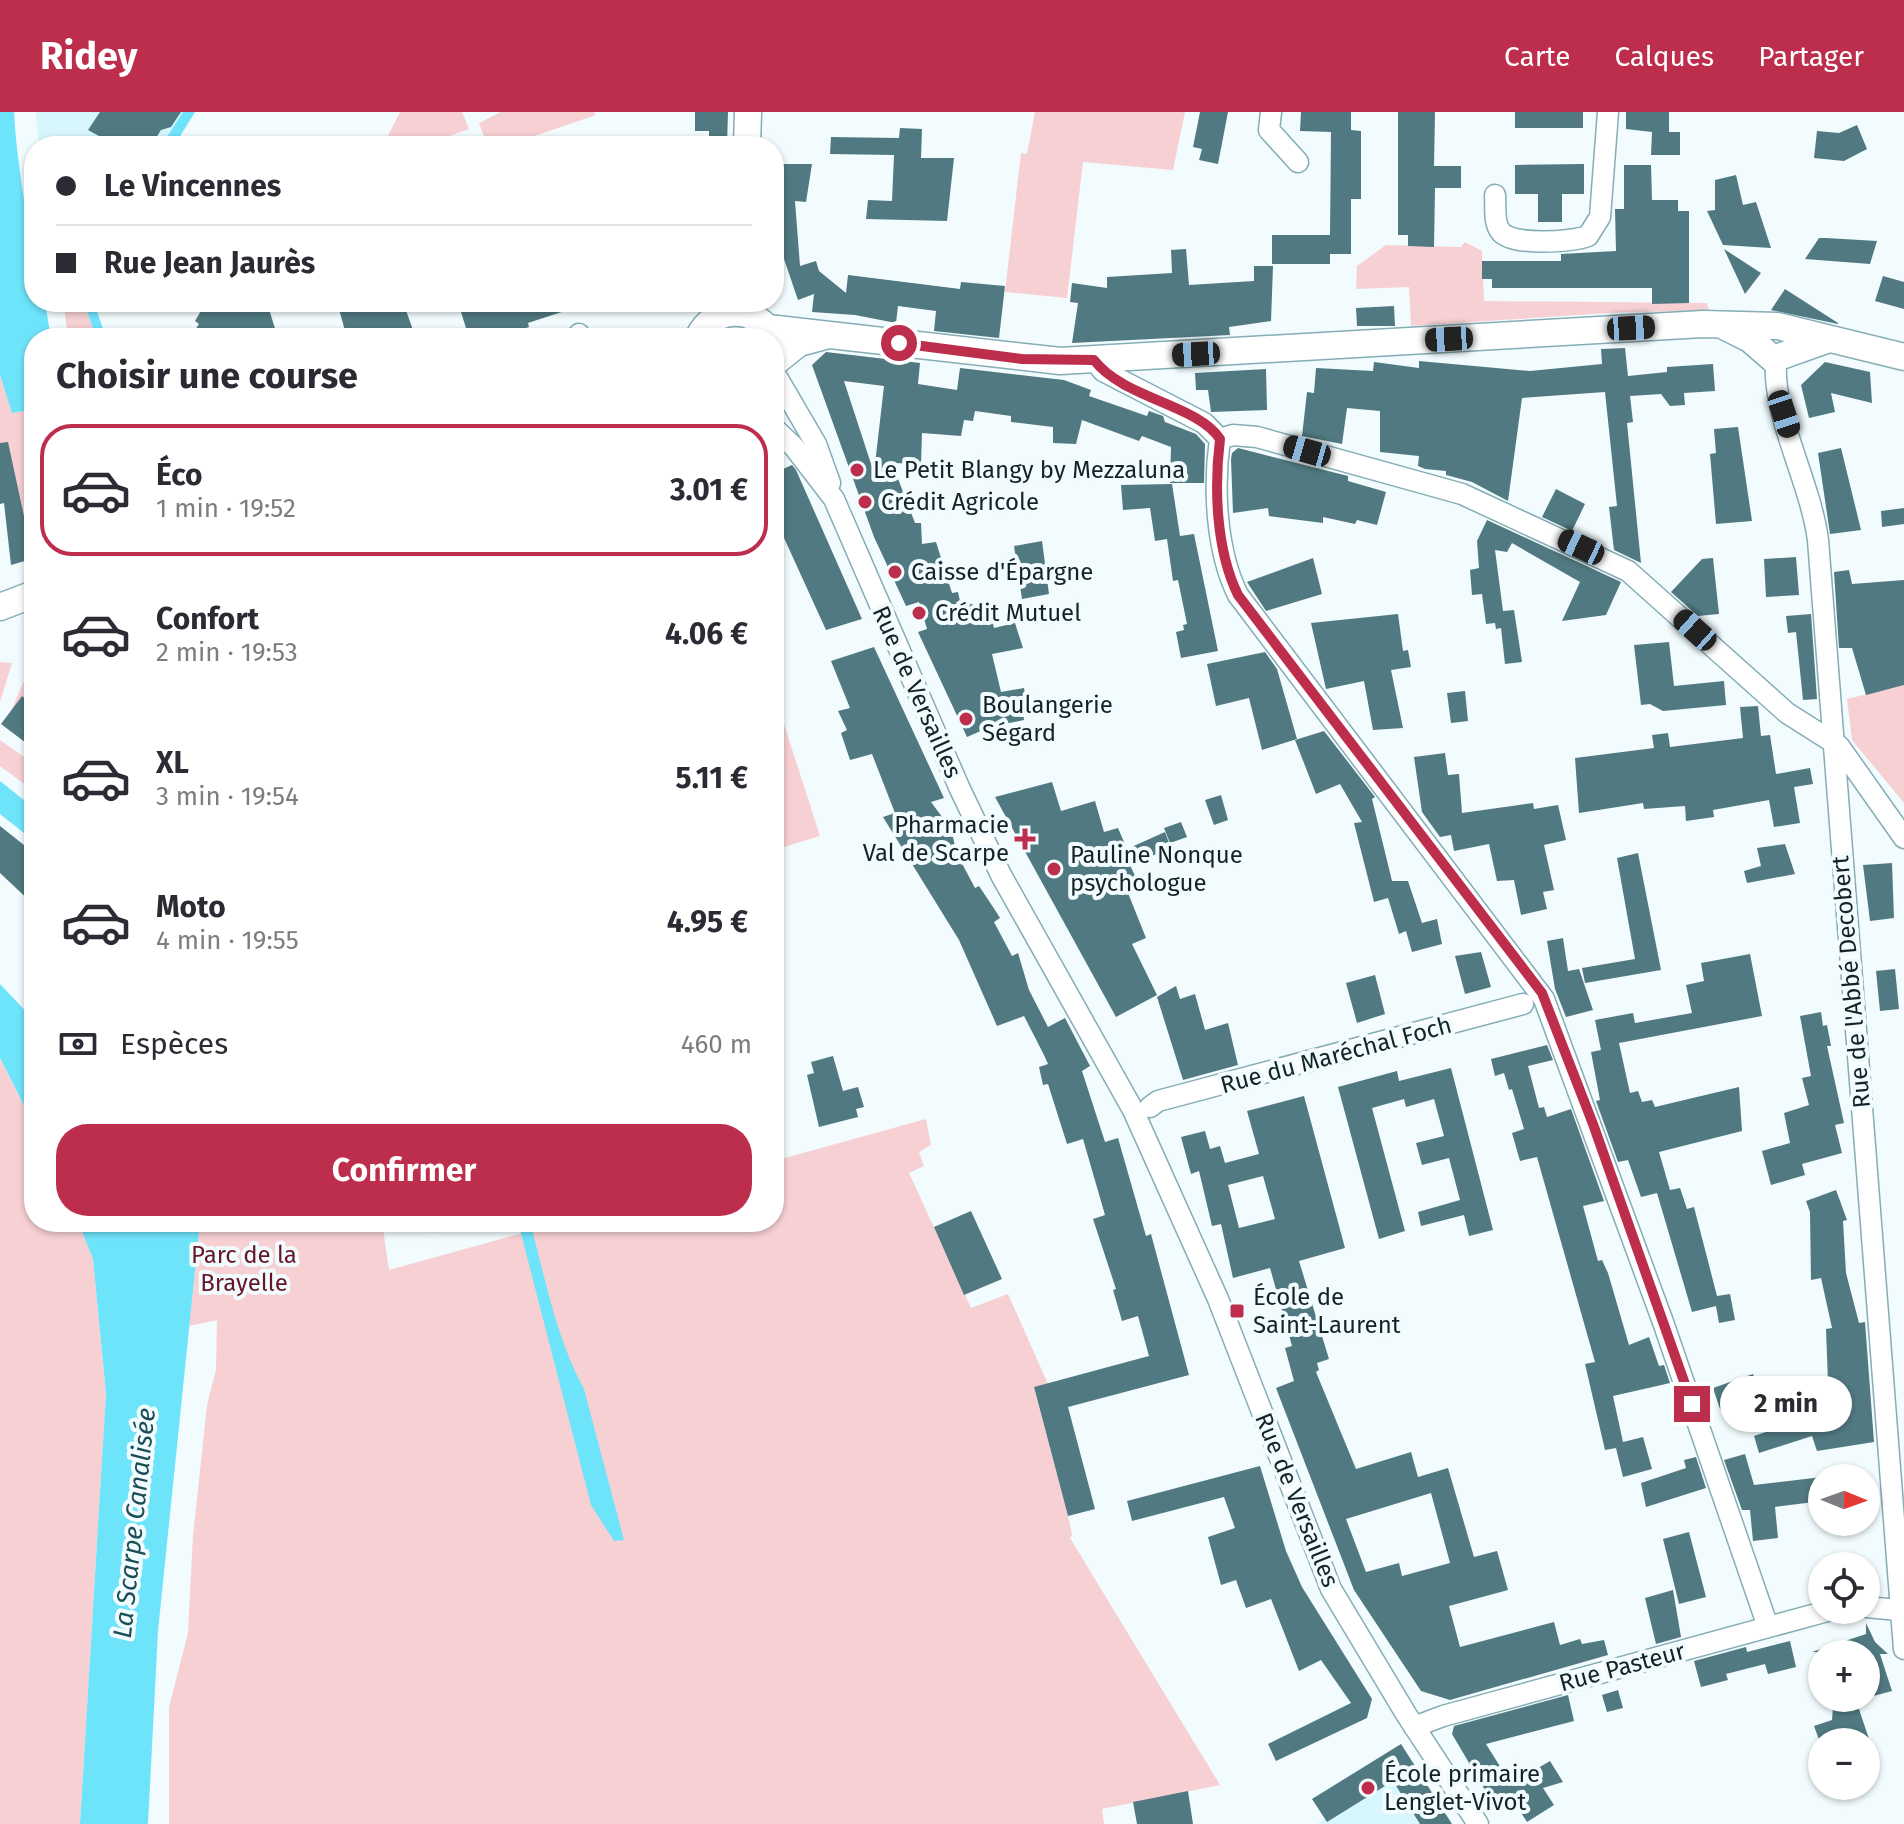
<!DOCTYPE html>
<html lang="fr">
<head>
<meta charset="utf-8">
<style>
	:root { --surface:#fff; --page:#f7f7f7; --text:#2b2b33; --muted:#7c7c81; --line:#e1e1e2; --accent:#bd2d4c }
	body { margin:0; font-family:"Fira Sans",sans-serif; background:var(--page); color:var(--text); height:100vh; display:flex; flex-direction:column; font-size:30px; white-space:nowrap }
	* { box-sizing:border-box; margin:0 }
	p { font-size:26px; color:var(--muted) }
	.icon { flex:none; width:44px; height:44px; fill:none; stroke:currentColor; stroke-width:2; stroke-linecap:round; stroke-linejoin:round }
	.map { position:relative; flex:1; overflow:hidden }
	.details { position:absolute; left:24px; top:216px; width:760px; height:904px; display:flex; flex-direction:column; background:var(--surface); border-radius:32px; box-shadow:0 2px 6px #0004 }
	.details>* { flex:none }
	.hud { position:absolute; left:24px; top:24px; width:760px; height:176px; border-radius:32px; box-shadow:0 2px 6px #0004; display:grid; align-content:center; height:176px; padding:0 32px; background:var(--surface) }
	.needle { width:52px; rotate:91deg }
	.fabs { position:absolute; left:1808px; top:1352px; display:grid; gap:16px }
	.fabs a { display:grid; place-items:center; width:72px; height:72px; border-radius:50%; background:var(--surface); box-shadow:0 2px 6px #0004; font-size:40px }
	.end { position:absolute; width:36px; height:36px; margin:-18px; border:10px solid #bd2d4c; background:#fff; box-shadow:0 0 0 4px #fff }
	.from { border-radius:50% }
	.bubble { position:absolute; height:56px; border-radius:28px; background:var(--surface); box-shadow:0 2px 6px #0004; font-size:26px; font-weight:700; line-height:56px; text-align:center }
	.car { position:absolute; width:24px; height:48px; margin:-24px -12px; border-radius:10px; box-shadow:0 0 6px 2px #0007; background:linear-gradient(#222 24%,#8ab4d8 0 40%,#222 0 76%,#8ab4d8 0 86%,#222 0) }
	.hud b { display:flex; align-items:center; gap:28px; height:76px; font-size:30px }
	.hud b+b { border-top:2px solid var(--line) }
	.hud i { width:20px; height:20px; background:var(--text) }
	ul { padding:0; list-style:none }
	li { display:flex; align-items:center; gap:24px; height:132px; margin:0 16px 12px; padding:0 16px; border:4px solid transparent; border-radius:32px }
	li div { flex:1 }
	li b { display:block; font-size:30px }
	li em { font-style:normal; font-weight:700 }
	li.current { border-color:var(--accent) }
	li>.icon { width:72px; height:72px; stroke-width:1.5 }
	h2 { padding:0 32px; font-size:36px; line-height:96px }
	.pay { display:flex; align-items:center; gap:20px; height:88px; padding:0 32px; font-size:30px }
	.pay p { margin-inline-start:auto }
	.action { display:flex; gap:16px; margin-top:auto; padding:16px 32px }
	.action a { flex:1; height:92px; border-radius:32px; background:var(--accent); color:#fff; font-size:32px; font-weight:700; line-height:92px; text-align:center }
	header { display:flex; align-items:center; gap:48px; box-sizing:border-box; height:112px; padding:0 40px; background:var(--accent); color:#fff }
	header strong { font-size:38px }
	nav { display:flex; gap:44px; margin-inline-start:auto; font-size:28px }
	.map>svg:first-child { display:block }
</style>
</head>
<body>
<header>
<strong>Ridey</strong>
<nav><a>Carte</a><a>Calques</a><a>Partager</a></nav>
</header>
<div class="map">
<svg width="1904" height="1712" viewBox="0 0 1904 1712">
	<rect width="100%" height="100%" fill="#f2fbfd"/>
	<path fill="#d7f6fd" d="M36,0H183L161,34H39Z
		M1401,1632L1420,1660L1402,1671L1452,1712H1317L1325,1707L1312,1687Z"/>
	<path fill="#f7d0d3" d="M400,0H462L469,17L422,34H383Z
		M501,0H594L596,3L505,34H481L487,32L479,11Z
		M1035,0H1185L1173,58L1083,50L1067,186L1005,180L1021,41L1027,42Z
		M1465,130L1482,139L1484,189L1707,191L1709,199L1625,200L1411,214L1409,175L1356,177L1357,154L1386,133L1461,135Z
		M67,190H84L96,226H68L64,194Z
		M0,263L12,300L25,299L34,327V446L28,448L0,351Z
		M0,550L12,551L0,590Z
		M30,555L34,560V586L28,589L22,584L11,599Z
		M1904,573V691L1852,628L1847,587Z
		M774,581L820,724L774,738Z
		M0,628L34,652V679L0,654Z
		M0,946L34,1013V1110H78L93,1147L106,1281L80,1712H0Z
		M926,1007L931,1033L919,1040L924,1054L909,1061L971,1196L1008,1182L1048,1272L1034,1276L1068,1404L1072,1423L1070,1426L1220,1673L1102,1697L1104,1712H169V1595L188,1521L193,1424L207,1293L216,1258L217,1208L189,1214L200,1110H382L389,1158L562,1110H774V1049Z"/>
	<path fill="#6ee4fb" d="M0,0H14C17,64 34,127 34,190H45L51,226H34V327L24,299L12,301L0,263Z
		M183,0H195L174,34H161Z
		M84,190H94L106,226H96Z
		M0,669L34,696V729L0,702Z
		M0,872L34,908V1013L0,946Z
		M78,1110H200L158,1519L148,1712H80L106,1281L93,1147Z
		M403,1110H481C454,1117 427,1129 403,1110Z
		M518,1110H530C545,1165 556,1226 584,1277L624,1428L614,1429L591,1393Z"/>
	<path fill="#517981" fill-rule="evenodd" d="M100,0H181L171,15L161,18L151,34H93L99,24L88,18Z
		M695,0H728L727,34H709V19H695Z
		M1200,0H1228L1218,52L1199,48L1202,37L1193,35Z
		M1301,0H1351V18L1361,19V87H1351V142H1330V152H1272V123H1330L1331,20L1300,19Z
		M1398,0H1435L1434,54H1461V76H1435L1434,135L1408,134V123H1398Z
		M1515,0H1583V16H1515Z
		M1626,0H1669V20H1680V43H1651L1652,20L1626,17Z
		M1857,13L1867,37L1844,49L1814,46L1817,19L1839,21Z
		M900,16L922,17L921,46H954L947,109L866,107L868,88L892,89L894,43L830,42L831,25L899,26Z
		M774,52H812L806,90L795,89L800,154L816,149L819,159L846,181L848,163L960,177L961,170L1005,174L999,226L934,219L936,199L898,194L896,211L855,203L812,200L814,182L798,188L784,147L774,148Z
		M1584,52V82H1562V110H1538V82H1515V53Z
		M1624,53H1651L1652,88H1678V99H1689V191L1652,192V176H1492V167H1482V149H1561V142L1616,139L1615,97H1624Z
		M1736,63L1743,93L1756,90L1771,136L1723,133L1707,99L1715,98V68Z
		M1819,126H1826L1877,129L1870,152L1805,147Z
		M1186,137L1189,173L1254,169V154H1273L1271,209L1229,215L1230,223L1072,231L1078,191L1070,190L1072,171L1107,176V165L1172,161L1171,138Z
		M1724,137L1761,161L1745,182Z
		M1883,164L1904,170V197L1875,189Z
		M1785,177L1838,211V212L1771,198Z
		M206,190H261L263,195L268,194L278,226H190L199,212L195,209Z
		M337,190H403L413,218L390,226H347Z
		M458,190H582L583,193L528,211L529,215L497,226H469Z
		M1394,194L1395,214H1357L1356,196Z
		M1625,236L1628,264L1667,260V255L1713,252L1715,279L1684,281L1685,293L1670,294L1661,282L1630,284L1633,310L1627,311L1641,451L1614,438L1609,395L1617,394L1605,280L1522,286L1508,389L1472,370L1446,363V359L1425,357L1418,354L1419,344L1380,340V299L1347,296L1342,332L1302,324L1307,280L1314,281L1316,256L1373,259L1374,250L1419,256V249L1530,259L1602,252L1601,237Z
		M826,240L920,251L918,272L957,278L960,256L1064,268L1091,278L1089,284L1147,304L1149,299L1163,304L1165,310L1196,322L1205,332L1204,371H1170L1171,335L1142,324L1139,329L1082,308L1076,332L1053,331V315L1011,310V304L975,299L973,309L964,308L961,324L922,321L921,352L892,351L915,411H921L922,432L936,430L952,481L958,480L960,489L978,494L981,509L992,507L994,516L1015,511L1023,536L992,542L1001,580L1024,576L1028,600L1023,601L1024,608L990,615L967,625L918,520L927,517L919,490L906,494L874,425L812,253ZM844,269L884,274L874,361Z
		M1825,250L1870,260L1872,291L1831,281L1835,300L1809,306L1801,273Z
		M1266,257L1267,298L1211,300L1208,278H1196L1195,261Z
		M1738,315L1752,409L1716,412L1710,342L1716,341L1714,317Z
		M8,330L25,409L28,448L11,453L4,391L0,392V331Z
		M1238,336L1348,364V369L1386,380L1377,413L1357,408L1355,412L1323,405V411L1269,404L1268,396L1233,401L1231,347L1232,341Z
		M1841,336L1861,418L1830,422L1818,341Z
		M792,353L796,358L862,507L826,518L774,404V361Z
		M1172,372L1180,424L1194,422L1218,539L1181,546L1176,520L1184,518L1183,513L1187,512L1178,468L1173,469L1167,427L1155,429L1150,396L1123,398L1121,373Z
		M1556,377L1585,392L1572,419L1542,405Z
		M1904,396V412L1882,415L1881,399Z
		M1487,408L1621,470L1606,503L1562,509L1580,470L1512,431L1507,440L1495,438L1503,499L1514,498L1522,550L1505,552L1501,516L1496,517L1495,511L1486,512L1482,482L1472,483L1470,458L1479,456L1477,429Z
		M1042,429L1049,482L1022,487L1014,434Z
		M1796,445L1799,483L1766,485L1764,447Z
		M1313,446L1322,482L1266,499L1247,470Z
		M1713,446L1719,502L1698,504L1671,480L1702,447Z
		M1849,458L1852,472L1904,468V573L1866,583L1852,536H1839L1834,460Z
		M1398,502L1403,539L1408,538L1411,555L1391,558L1403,616L1373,618L1364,569L1326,577L1311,511Z
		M1811,502L1817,587L1803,588L1796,520L1788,521L1786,504Z
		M1669,530L1674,574L1724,569L1726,593L1663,599L1650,592L1641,593L1634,533Z
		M874,535L944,686L931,690L951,717L957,742L975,776L979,774L995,798L1000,806L994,810L1012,844L1018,841L1029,878L1048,915L1065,906L1090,954L1082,959L1105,1030L1118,1026L1146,1124L1151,1122L1155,1137L1189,1263L1068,1295L1095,1397L1068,1404L1034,1275L1149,1244L1138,1204L1122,1209L1113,1178L1116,1177L1093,1107L1105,1103L1083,1027L1067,1032L1048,972L1043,973L1039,955L1048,952L1043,941L1024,904L997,914L959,828L883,705L895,701L872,642L850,648L841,621L847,618L838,599L850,596L831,549Z
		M1265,540L1277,557L1297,627L1262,638L1249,586L1216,594L1207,552Z
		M1465,579L1468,609L1451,611L1447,581Z
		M22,584L34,593V637L1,612Z
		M1758,594L1761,624L1770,623L1776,662L1810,656L1813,672L1794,675L1800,711L1774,715L1769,688L1713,698L1714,705L1686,709L1685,694L1644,697L1643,691L1579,701L1575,646L1654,636L1652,623L1668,621L1670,635L1743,626L1740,595Z
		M1324,619L1375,685L1372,687L1392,769H1408L1422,811L1437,807L1442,832L1412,840L1406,819L1399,822L1388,786L1374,790L1354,711L1362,710L1340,672L1316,682L1295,628Z
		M1445,641L1448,663L1459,662L1462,701L1533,691L1534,697L1558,693L1566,728L1544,733L1554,778L1543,780L1547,797L1521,803L1514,768L1497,769L1489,732L1454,739L1451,723L1440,725L1422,700L1414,645Z
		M1052,670L1061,699L1095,689L1104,720L1118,716L1127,737L1165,720L1171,736L1130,753L1136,766L1124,771L1146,826L1132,832L1157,883L1116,905L995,685Z
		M1221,683L1228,708L1214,713L1205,688Z
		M1181,710L1187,725L1170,731L1164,716Z
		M0,714L34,741V793L0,761Z
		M1785,732L1795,762L1747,771L1744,759L1761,754L1757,736Z
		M1638,741L1661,858L1585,871L1582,856L1635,847L1617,746Z
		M1892,751L1894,806L1870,809L1863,753Z
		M1563,826L1568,859L1579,857L1593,898L1566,905L1555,877L1547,829Z
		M1481,840L1491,875L1465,882L1455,844Z
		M1750,842L1762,904L1619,931L1630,981L1638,979L1642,990L1652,988L1655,995L1739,975L1742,1019L1659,1040L1670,1078L1680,1076L1687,1097L1694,1095L1717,1184L1730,1182L1735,1208L1719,1211L1716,1194L1692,1200L1657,1081L1641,1085L1628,1048L1618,1050L1596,989L1600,988L1591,940L1601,938L1595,908L1633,901L1635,911L1692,901L1686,873L1704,869L1701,851Z
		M1895,857L1899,897L1880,899L1876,859Z
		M1375,863L1385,902L1357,911L1346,871Z
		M1176,874L1180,887L1195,882L1205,918L1228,911L1238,953L1183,968L1157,885Z
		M1821,900L1823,914L1827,913L1831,934H1827L1844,1011L1835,1013L1842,1041L1802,1052L1805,1063L1771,1073L1762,1039L1790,1031L1784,1001L1809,993L1802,966L1811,964L1800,904Z
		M1547,933L1553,948L1528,954L1539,996L1544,995L1547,1005L1571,997L1604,1089L1583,1094L1598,1149L1602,1148L1608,1161L1629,1233L1649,1225L1659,1254L1664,1253L1670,1271L1613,1284L1623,1330L1643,1325L1652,1357L1623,1365L1616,1336L1605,1338L1585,1252L1595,1250L1537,1045L1520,1049L1512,1021L1524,1017L1512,977L1509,978L1504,961L1495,964L1491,947Z
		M833,944L843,979L858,975L864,995L856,997L858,1005L819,1015L807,963L814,961L811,950Z
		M1451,956L1493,1118L1469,1124L1464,1103L1421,1114L1418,1100L1460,1088L1449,1046L1422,1053L1416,1031L1444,1024L1434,987L1406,995L1404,987L1372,996L1405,1119L1379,1127L1338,975L1397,959L1399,969Z
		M1304,984L1345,1136L1299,1149L1329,1247L1317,1251L1319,1258L1316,1260L1356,1357L1411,1340L1418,1365L1448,1356L1474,1445L1497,1439L1508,1478L1449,1494L1460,1535L1554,1510L1560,1533L1580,1527L1582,1532L1604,1528L1608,1543L1450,1588L1421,1579L1354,1478L1276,1276L1294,1269L1285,1236L1292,1234L1270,1156L1233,1166L1221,1112L1212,1114L1199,1059L1191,1062L1181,1025L1205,1019L1210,1037L1220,1034L1225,1051L1259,1042L1247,999ZM1263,1064L1275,1107L1239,1116L1228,1073ZM1431,1381L1450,1451L1402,1464L1399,1451L1366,1460L1346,1407Z
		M1836,1078L1847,1108L1843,1109L1846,1161L1859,1211L1865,1210L1874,1330L1817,1339L1812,1324L1759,1341L1754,1324L1781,1315L1771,1287L1798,1278L1799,1272L1828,1270L1826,1217L1832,1216L1821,1166L1811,1168L1810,1100L1806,1089Z
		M971,1099L1002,1167L964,1183L934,1115Z
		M1753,1262L1760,1284L1720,1297L1713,1276Z
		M1745,1342L1754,1373L1822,1365V1389L1775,1395L1778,1426L1753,1429L1750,1398H1742L1724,1348Z
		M1696,1345L1706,1376L1646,1395L1641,1371L1686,1356L1684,1348Z
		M1260,1354L1286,1439L1302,1475L1372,1587L1367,1606L1276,1649L1268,1632L1351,1591L1321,1548L1299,1559L1271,1487L1246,1496L1236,1468L1221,1473L1208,1425L1235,1416L1224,1385L1132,1409L1127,1389Z
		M1689,1420L1706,1485L1679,1492L1663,1427Z
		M1673,1478L1681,1525L1656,1532L1645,1486Z
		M1866,1511L1875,1530L1888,1542H1880L1892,1579L1866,1586V1542L1812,1540L1866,1522Z
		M1790,1529L1796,1555L1768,1562L1765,1552L1726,1562L1728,1568L1701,1575L1694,1549L1746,1535L1747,1540Z
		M1618,1578L1623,1596L1607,1600L1602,1583Z
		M1568,1583L1574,1609L1486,1632L1511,1672L1550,1649L1563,1670L1543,1676L1554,1693L1527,1710L1511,1685L1495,1695L1452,1622L1454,1614Z
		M1856,1588L1870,1630H1822V1636L1814,1614L1832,1608L1833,1595Z
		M1401,1632L1452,1712H1420L1393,1669L1327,1710L1312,1687Z
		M1188,1679L1193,1712H1137L1133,1690Z"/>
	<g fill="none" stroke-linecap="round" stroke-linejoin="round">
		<g stroke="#84adb6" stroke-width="23">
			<path id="minor" d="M1271,0L1269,18L1298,50
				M1495,83C1496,94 1493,111 1501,120C1513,134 1571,130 1588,124L1600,105L1608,0
				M579,222L580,226
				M1094,248L1103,259L1204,311L1220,327
				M1776,248C1772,305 1810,368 1818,428L1904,1537
				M774,260L816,332L830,371
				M774,316L794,335L834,387L959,675L1001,763L1133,998L1218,1187L1331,1477L1406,1602L1478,1712
				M1220,327C1213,375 1216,439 1238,483L1544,887L1663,1210L1768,1515
				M1220,327L1233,323L1257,325L1462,382L1628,459L1787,601L1839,634L1904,726
				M1150,995L1158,989L1523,892
				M1866,1495L1899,1498
				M1414,1615L1443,1604L1831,1498"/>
		</g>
		<g stroke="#84adb6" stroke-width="29">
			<path id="major" d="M747,34L748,0
				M1726,215L1750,227L1773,247L1826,228
				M768,216L1060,249L1703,212L1778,214L1904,245
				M698,226C714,192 758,193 773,226
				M775,250L799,231L825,224
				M0,495L34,482"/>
		</g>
		<use href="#minor" stroke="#fff" stroke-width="20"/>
		<use href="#major" stroke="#fff" stroke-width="26"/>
	</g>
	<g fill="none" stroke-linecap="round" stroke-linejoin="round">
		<path stroke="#bd2d4c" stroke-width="10" d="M899,231L1022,247L1094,248C1124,287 1197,292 1220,327C1214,376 1216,438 1238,483L1542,881L1593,1012L1692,1292"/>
	</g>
	<g fill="#bd2d4c" stroke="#f2fbfd" stroke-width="3">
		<circle cx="857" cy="358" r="8"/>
		<circle cx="865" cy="390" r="8"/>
		<circle cx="895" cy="460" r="8"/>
		<circle cx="919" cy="501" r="8"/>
		<circle cx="966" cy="607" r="8"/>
		<path d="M1021 715h8v8h8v8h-8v8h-8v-8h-8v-8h8z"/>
		<circle cx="1054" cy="757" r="8"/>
		<rect x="1229" y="1191" width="16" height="16" rx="4"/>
		<circle cx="1368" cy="1676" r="8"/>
	</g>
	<g text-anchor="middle" stroke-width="8" stroke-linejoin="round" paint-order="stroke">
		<g font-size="24" fill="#132427" stroke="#f2fbfd" text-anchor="start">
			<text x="873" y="366">Le Petit Blangy by Mezzaluna</text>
			<text x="881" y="398">Crédit Agricole</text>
			<text x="911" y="468">Caisse d'Épargne</text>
			<text x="935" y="509">Crédit Mutuel</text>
			<text x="982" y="601">Boulangerie<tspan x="982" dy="28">Ségard</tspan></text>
			<text x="1009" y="721" text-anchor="end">Pharmacie<tspan x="1009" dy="28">Val de Scarpe</tspan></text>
			<text x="1070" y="751">Pauline Nonque<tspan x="1070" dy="28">psychologue</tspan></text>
			<text x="1253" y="1193">École de<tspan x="1253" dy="28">Saint-Laurent</tspan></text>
			<text x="1384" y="1670">École primaire<tspan x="1384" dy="28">Lenglet-Vivot</tspan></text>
		</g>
		<g font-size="24" fill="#132427" stroke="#f2fbfd">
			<text transform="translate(917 580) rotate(66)" y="8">Rue de Versailles</text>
			<text transform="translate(1851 870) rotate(-95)" y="8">Rue de l'Abbé Decobert</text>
			<text transform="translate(1336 943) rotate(-15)" y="8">Rue du Maréchal Foch</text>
			<text transform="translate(1297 1388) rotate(68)" y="8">Rue de Versailles</text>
			<text transform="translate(1622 1555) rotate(-15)" y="8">Rue Pasteur</text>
		</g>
		<g font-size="24" fill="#661627" stroke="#f2fbfd">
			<text x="244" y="1151">Parc de la<tspan x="244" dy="28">Brayelle</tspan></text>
		</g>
		<g font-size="26" font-style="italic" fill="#1a4e57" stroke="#f2fbfd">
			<text transform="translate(134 1411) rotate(-84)" y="9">La Scarpe Canalisée</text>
		</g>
	</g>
</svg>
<div class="fabs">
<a><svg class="needle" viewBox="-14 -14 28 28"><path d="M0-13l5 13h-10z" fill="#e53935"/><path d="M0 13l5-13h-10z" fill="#7c7c81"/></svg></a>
<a><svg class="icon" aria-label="locate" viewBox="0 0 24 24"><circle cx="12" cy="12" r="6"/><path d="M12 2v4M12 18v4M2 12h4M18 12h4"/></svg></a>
<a>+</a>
<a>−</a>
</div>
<i class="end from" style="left:899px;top:231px"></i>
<i class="end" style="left:1692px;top:1292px"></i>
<div class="bubble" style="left:1720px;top:1264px;width:132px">2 min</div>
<i class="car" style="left:1631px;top:216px;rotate:87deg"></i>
<i class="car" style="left:1449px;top:227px;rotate:267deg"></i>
<i class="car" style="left:1196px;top:242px;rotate:267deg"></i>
<i class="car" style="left:1784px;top:302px;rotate:162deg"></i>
<i class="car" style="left:1307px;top:339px;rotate:286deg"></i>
<i class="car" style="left:1581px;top:435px;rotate:295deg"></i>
<i class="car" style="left:1695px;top:518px;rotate:312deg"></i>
<div class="hud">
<b><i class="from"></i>Le Vincennes</b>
<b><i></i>Rue Jean Jaurès</b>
</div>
<section class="details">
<h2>Choisir une course</h2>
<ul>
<li class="current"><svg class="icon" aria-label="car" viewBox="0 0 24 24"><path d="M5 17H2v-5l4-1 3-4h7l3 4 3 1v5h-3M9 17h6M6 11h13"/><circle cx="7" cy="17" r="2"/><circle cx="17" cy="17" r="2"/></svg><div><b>Éco</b><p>1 min · 19:52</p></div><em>3.01 €</em></li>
<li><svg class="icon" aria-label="car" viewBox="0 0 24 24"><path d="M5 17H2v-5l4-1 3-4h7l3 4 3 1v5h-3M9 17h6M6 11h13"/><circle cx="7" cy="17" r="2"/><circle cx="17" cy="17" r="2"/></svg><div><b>Confort</b><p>2 min · 19:53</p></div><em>4.06 €</em></li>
<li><svg class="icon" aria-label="car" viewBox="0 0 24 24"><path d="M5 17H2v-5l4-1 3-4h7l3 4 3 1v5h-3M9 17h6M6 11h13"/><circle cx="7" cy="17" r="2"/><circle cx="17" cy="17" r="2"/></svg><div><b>XL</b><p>3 min · 19:54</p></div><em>5.11 €</em></li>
<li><svg class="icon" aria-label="car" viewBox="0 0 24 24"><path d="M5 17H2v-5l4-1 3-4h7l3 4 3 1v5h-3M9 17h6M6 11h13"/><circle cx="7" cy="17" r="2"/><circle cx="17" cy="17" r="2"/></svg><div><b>Moto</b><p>4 min · 19:55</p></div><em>4.95 €</em></li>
</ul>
<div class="pay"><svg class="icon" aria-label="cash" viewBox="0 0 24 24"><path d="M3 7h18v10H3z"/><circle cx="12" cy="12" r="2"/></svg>Espèces<p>460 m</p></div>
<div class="action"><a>Confirmer</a></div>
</section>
</div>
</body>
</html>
